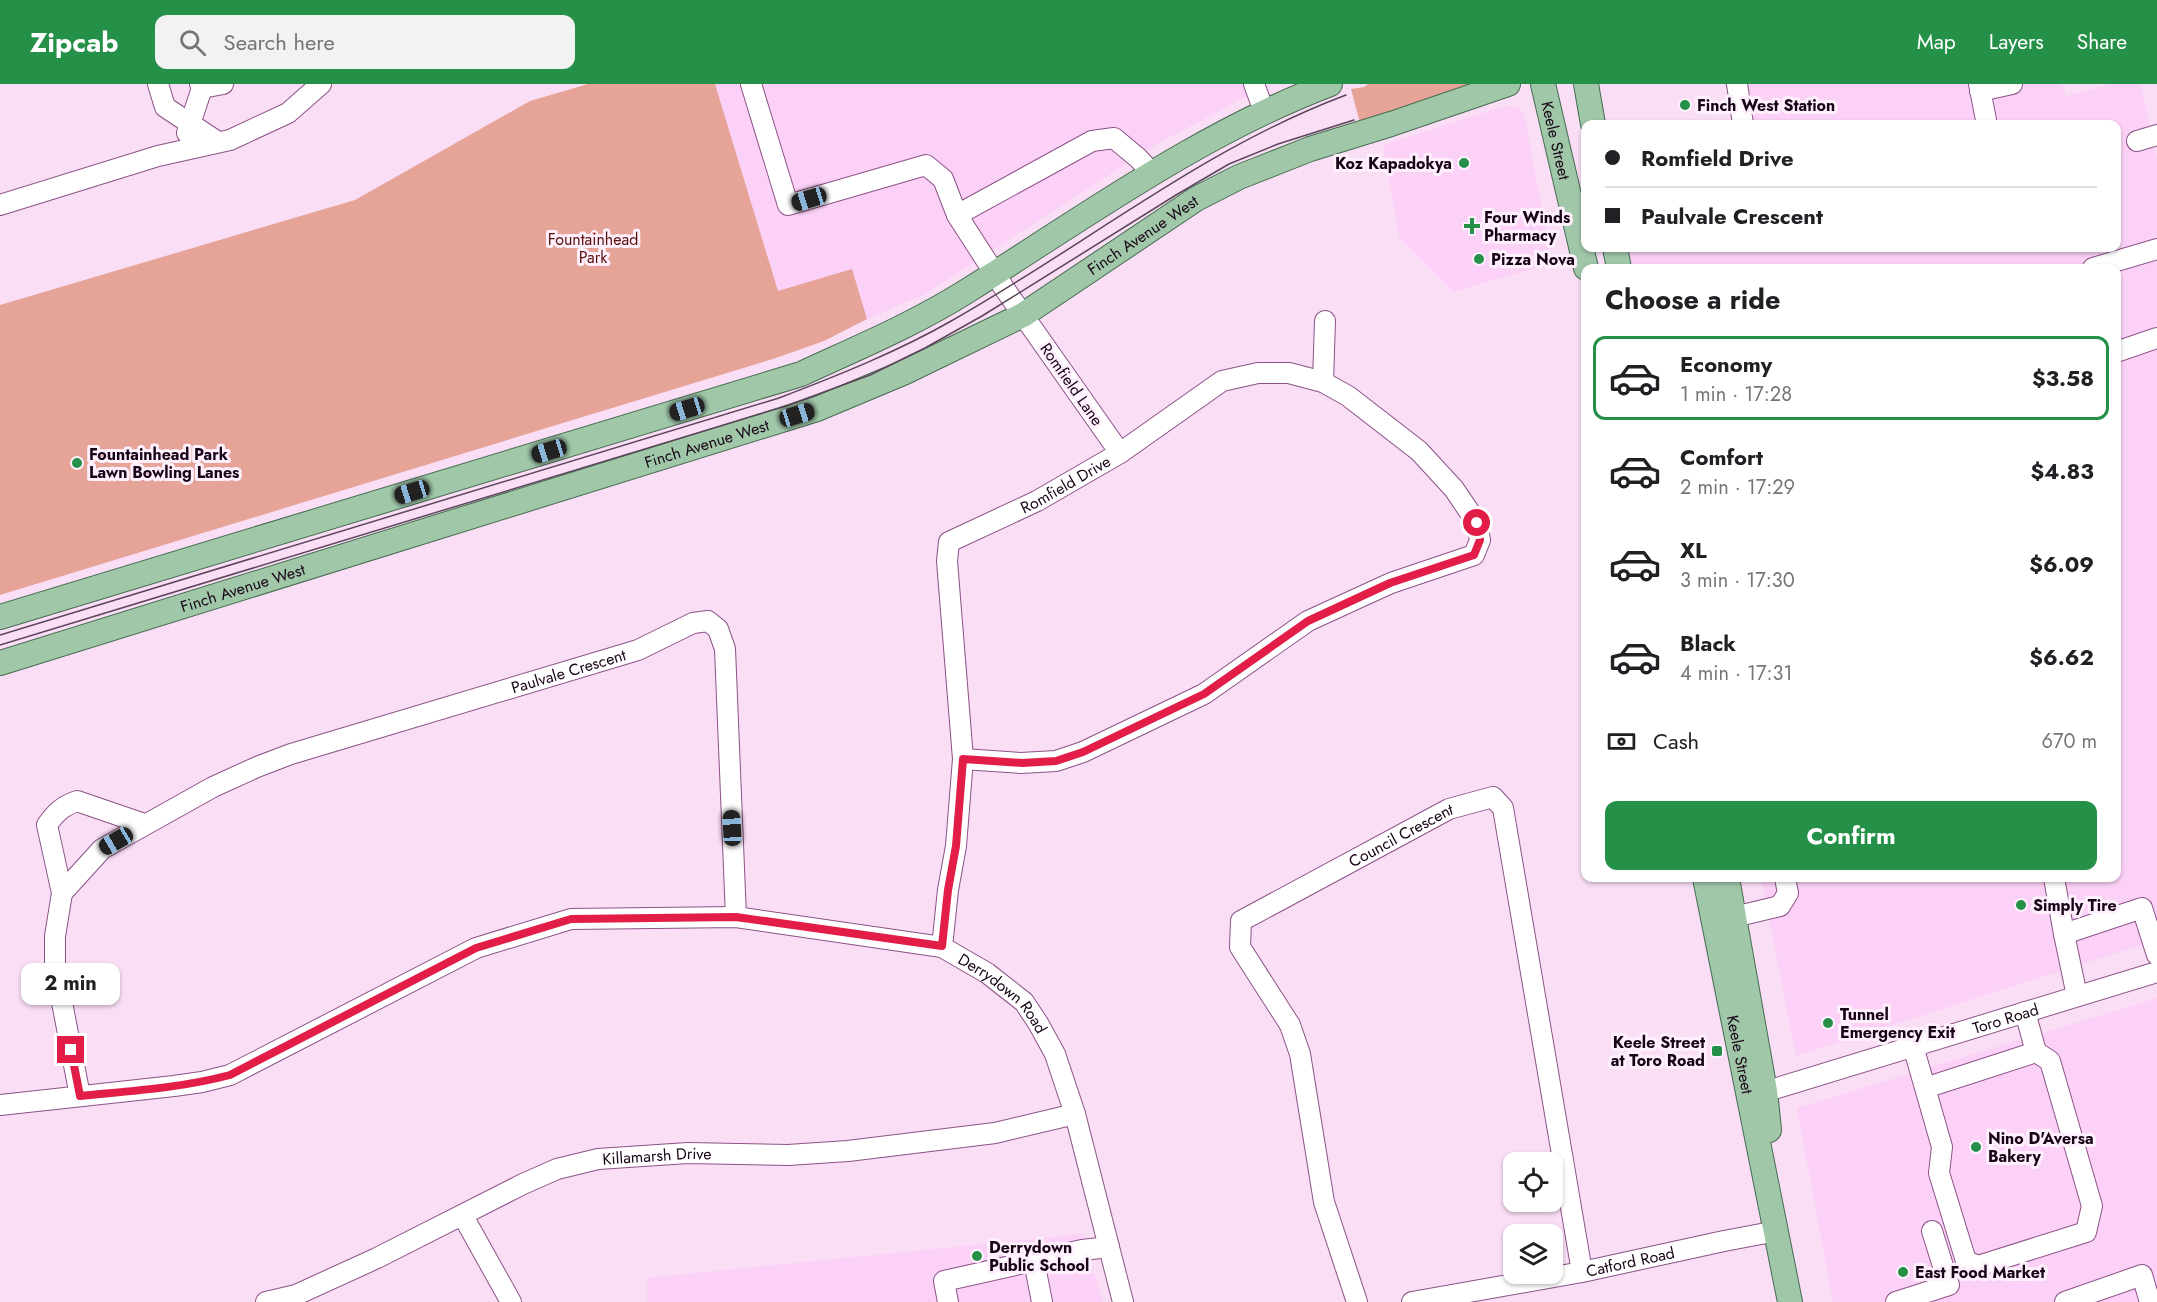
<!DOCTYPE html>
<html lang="en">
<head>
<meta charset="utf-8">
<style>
	:root { --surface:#fff; --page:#f2f2f2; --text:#202124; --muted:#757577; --line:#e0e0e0; --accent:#249048 }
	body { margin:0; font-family:Jost,sans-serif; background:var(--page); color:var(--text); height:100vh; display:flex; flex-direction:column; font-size:22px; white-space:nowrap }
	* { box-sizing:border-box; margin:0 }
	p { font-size:20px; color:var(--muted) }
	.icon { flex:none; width:33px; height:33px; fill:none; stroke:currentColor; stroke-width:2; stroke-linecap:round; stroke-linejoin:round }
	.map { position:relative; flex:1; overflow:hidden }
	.drawer { position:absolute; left:1581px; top:180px; width:540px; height:618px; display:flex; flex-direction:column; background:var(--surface); border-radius:12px; box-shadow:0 2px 4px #0004 }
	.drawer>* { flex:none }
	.banner { position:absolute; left:1581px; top:36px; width:540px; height:132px; border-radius:12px; box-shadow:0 2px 4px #0004; display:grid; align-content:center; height:132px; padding:0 24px; background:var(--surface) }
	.controls { position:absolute; left:1503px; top:1068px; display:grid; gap:12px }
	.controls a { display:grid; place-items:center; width:60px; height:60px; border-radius:12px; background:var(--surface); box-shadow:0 2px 4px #0004; font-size:30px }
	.end { position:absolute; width:27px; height:27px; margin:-14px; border:8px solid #e11d48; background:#fff; box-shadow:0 0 0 3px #fff }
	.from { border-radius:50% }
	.bubble { position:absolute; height:42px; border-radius:12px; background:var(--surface); box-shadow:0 2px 4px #0004; font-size:20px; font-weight:700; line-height:42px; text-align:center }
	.car { position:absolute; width:18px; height:36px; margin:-18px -9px; border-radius:8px; box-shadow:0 0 4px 2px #0007; background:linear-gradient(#222 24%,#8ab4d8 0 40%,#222 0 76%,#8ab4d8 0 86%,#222 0) }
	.banner b { display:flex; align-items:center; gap:21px; height:57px; font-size:22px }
	.banner b+b { border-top:2px solid var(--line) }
	.banner i { width:15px; height:15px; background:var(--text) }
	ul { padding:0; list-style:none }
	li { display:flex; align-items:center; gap:18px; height:84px; margin:0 12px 9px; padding:0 12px; border:3px solid transparent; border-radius:12px }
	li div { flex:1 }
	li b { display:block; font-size:22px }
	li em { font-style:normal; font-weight:700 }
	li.on { border-color:var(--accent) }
	li>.icon { width:54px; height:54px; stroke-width:1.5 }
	h2 { padding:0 24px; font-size:27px; line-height:72px }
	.pay { display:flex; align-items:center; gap:15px; height:66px; padding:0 24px; font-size:22px }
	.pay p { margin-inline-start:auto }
	.button { display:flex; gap:12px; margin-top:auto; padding:12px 24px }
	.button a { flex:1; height:69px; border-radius:12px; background:var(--accent); color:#fff; font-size:24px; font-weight:700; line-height:69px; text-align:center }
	header { display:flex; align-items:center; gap:36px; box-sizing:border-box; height:84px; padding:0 30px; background:var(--accent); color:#fff }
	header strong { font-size:28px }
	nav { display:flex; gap:33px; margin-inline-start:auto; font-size:21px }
	.search { width:420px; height:54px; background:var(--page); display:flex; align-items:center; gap:15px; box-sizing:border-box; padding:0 21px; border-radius:12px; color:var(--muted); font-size:22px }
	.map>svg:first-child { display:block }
</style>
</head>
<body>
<header>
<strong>Zipcab</strong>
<div class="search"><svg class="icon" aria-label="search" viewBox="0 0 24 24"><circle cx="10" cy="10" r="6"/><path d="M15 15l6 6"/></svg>Search here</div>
<nav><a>Map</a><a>Layers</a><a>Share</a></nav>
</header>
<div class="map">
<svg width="2157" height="1218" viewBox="0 0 2157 1218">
	<rect width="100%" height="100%" fill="#f9def6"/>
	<path fill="#fcd1f7" d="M715,0H1267V1L1159,59L923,211L867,235L852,186L778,207Z
		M1728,0H2062L2066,12L2111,0H2141L2157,76V856L1796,972L1761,794H2116V184H1623L1616,164H2116V40H1739Z
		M1505,22L1517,23L1524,29L1552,179L1453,208L1399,153L1383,61Z
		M2157,914V1218H1833L1797,1024Z
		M1082,1150L1103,1218H647V1194Z"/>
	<path fill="#e6a398" d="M588,0H715L778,207L852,185L867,235L824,257L776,274L0,511V221L355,116L530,17Z
		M1368,0H1485L1360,39L1351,5L1364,3Z"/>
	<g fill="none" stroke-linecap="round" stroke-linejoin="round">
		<g stroke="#8c5287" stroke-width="22">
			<g id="minor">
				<path d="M158,0L165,23L218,58"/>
				<path d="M751,0L788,121L926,81L943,95L957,131"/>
				<path d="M1254,0L1264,27"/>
				<path d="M1737,0L1743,40"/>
				<path d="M1979,0L1986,36"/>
				<path d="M202,4L223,0"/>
				<path d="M1980,7L2012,0"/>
				<path d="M187,49L202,4L200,0"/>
				<path d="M2137,57L2157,51"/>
				<path d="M0,121L158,72L230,56L288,29L321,0"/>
				<path d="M2093,184L2157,165"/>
				<path d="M2116,268L2157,254"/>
				<path d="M1323,298L1325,237"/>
				<path d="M1120,369L1004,204L957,131L1092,57L1114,54L1138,74L1153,90"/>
				<path d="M2054,794L2064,850"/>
				<path id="s1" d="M62,809L102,765L213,703L257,683L291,670L638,566L693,539L708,537L718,545L725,565L736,833"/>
				<path d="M1734,833L1780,822L1788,809L1785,794"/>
				<path id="s2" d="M942,863L948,806L956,762L963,675L947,477L949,458L1037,417L1120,369L1222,297L1258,289H1289L1323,298L1348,312L1419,367L1454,405L1477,439L1480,456L1474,471L1391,499L1308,537L1204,610L1083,668L1056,677L1021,679L963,675"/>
				<path d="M2077,912L2064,850L2142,824L2157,871"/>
				<path d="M2025,928L2036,968"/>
				<path d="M1913,962L1942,1063L1939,1089L1966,1177L1978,1182L2086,1148L2092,1122L2050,977L2036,968L1925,1004"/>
				<path d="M80,1012L55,882V852L62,809L47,741C56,728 63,722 77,717L144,740"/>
				<path id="s3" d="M1751,1012L2157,888"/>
				<path id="s4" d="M0,1021L174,1002L202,998L230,991L476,864L571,835L736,833L942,863L987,889L1024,918L1038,939L1055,970L1075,1030L1123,1218"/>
				<path d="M463,1132L511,1218"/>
				<path d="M1034,1177L1042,1218"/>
				<path id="s5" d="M266,1218L296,1211L377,1174L523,1100L557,1085L598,1075L688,1069L788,1071L848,1067L995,1049L1075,1030"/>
				<path d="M948,1218L944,1197L1082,1166L1109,1163"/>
				<path id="s6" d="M1357,1218L1324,1118L1300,970L1290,941L1240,863L1241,837L1449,725L1493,713L1503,724L1582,1188"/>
				<path id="s7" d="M1412,1218L1582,1188L1724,1157L1777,1147"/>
				<path d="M1896,1218L1949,1201L1932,1147"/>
				<path d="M2065,1218L2142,1191L2150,1218"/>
			</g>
		</g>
		<g stroke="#466b50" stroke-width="26">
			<g id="major">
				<path id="s8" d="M1543,0L1586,184"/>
				<path d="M1586,0L1593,40"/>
				<path d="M1615,164L1619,184"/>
				<path d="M0,533L801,290C857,264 915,240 967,207C1085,133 1199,50 1330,0"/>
				<path id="s9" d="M0,579L817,325L903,289L1023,231L1196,115L1239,93L1310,65L1391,40L1508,0"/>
				<path id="s10" d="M1705,794L1790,1218"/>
				<path d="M1727,794L1765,1007L1769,1046"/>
			</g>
		</g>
		<use href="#minor" stroke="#fff" stroke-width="20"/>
		<use href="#major" stroke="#9fc7a8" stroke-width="24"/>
		<path stroke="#5b4559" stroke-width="1.5" d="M0,551L779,314C839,291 897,268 953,236C1084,162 1204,64 1346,11
			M0,561L786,322L870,291L925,264L982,232L1176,111L1229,80L1278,60L1354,36"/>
	</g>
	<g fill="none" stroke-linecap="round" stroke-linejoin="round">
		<path stroke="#e11d48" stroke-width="8" d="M71,966L80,1012C130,1007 181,1004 230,991L476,864L571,835L736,833L942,862L948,806L956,762L963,675L1022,679L1056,677L1083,668L1204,610L1308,537L1390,499L1474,471L1480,456L1477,439"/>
	</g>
	<g fill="#249048" stroke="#fef0fc" stroke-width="2">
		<circle cx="1685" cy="21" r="6"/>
		<circle cx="1464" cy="79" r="6"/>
		<path d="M1469 133h6v6h6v6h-6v6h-6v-6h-6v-6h6z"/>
		<circle cx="1479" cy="175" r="6"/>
		<circle cx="77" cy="379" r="6"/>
		<circle cx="2021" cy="821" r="6"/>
		<circle cx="1828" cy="939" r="6"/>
		<rect x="1711" y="961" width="12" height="12" rx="3"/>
		<circle cx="1976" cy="1063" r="6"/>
		<circle cx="977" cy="1172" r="6"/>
		<circle cx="1903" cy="1188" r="6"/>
	</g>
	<g text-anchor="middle" stroke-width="6" stroke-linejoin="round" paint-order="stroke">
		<g font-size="16" font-weight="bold" fill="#190417" stroke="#fef0fc" text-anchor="start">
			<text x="1697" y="27">Finch West Station</text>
			<text x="1452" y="85" text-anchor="end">Koz Kapadokya</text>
			<text x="1484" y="139">Four Winds<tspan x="1484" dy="18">Pharmacy</tspan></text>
			<text x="1491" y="181">Pizza Nova</text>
			<text x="89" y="376">Fountainhead Park<tspan x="89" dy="18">Lawn Bowling Lanes</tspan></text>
			<text x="2033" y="827">Simply Tire</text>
			<text x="1840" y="936">Tunnel<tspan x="1840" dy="18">Emergency Exit</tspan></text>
			<text x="1705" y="964" text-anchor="end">Keele Street<tspan x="1705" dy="18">at Toro Road</tspan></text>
			<text x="1988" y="1060">Nino D'Aversa<tspan x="1988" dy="18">Bakery</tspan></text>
			<text x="989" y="1169">Derrydown<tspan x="989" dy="18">Public School</tspan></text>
			<text x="1915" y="1194">East Food Market</text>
		</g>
		<g font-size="16" fill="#190417" stroke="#fef0fc">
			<text dy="6" stroke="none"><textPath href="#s8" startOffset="58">Keele Street</textPath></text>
			<text dy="6" stroke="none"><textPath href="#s9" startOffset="1226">Finch Avenue West</textPath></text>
			<text transform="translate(1072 300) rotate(55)" y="6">Romfield Lane</text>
			<text dy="6" stroke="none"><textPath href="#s9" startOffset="740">Finch Avenue West</textPath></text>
			<text dy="6" stroke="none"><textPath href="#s2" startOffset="537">Romfield Drive</textPath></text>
			<text dy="6" stroke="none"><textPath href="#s9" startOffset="254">Finch Avenue West</textPath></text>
			<text dy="6" stroke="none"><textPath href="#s1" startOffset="561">Paulvale Crescent</textPath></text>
			<text dy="6" stroke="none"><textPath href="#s6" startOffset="586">Council Crescent</textPath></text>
			<text dy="6" stroke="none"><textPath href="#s4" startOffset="1059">Derrydown Road</textPath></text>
			<text dy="6" stroke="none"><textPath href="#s3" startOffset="266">Toro Road</textPath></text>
			<text dy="6" stroke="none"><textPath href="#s10" startOffset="180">Keele Street</textPath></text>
			<text dy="6" stroke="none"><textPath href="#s5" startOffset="422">Killamarsh Drive</textPath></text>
			<text dy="6" stroke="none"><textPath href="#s7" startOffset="222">Catford Road</textPath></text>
		</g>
		<g font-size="16" fill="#5b110a" stroke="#fef0fc">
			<text x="593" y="161">Fountainhead<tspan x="593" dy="18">Park</tspan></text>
		</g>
	</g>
</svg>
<div class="controls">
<a><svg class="icon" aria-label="locate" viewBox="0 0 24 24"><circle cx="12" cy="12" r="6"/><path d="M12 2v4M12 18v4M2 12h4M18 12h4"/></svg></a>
<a><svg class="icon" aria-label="layers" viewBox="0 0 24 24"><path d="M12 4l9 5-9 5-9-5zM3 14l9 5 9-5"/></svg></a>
</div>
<i class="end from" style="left:1477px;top:439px"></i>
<i class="end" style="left:71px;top:966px"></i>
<div class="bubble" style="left:21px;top:879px;width:99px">2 min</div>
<i class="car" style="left:809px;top:115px;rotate:253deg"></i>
<i class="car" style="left:687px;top:325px;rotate:253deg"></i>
<i class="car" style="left:797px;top:331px;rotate:73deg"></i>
<i class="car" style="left:549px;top:367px;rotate:253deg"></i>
<i class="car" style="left:412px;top:408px;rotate:253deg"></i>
<i class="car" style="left:732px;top:744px;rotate:357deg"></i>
<i class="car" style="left:116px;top:757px;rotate:240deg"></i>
<div class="banner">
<b><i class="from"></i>Romfield Drive</b>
<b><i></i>Paulvale Crescent</b>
</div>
<section class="drawer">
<h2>Choose a ride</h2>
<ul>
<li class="on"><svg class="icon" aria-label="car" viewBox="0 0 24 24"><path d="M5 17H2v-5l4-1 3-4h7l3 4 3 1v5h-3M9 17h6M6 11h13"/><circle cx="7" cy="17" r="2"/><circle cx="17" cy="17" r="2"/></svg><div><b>Economy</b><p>1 min · 17:28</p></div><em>$3.58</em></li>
<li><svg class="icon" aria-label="car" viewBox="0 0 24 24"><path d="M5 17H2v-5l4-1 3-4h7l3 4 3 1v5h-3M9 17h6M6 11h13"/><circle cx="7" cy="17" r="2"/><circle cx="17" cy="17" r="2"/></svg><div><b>Comfort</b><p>2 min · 17:29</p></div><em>$4.83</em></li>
<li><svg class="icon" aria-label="car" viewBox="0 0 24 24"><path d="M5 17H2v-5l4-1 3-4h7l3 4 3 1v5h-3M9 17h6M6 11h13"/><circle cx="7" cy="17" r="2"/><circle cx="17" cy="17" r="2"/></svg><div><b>XL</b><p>3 min · 17:30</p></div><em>$6.09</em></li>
<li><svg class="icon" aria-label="car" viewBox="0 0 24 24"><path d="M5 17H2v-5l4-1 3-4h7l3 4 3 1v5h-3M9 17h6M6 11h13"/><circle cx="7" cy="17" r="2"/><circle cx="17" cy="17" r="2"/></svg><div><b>Black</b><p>4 min · 17:31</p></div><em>$6.62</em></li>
</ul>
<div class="pay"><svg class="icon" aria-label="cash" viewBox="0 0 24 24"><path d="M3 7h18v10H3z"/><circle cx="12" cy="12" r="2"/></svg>Cash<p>670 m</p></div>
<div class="button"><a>Confirm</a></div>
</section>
</div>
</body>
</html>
